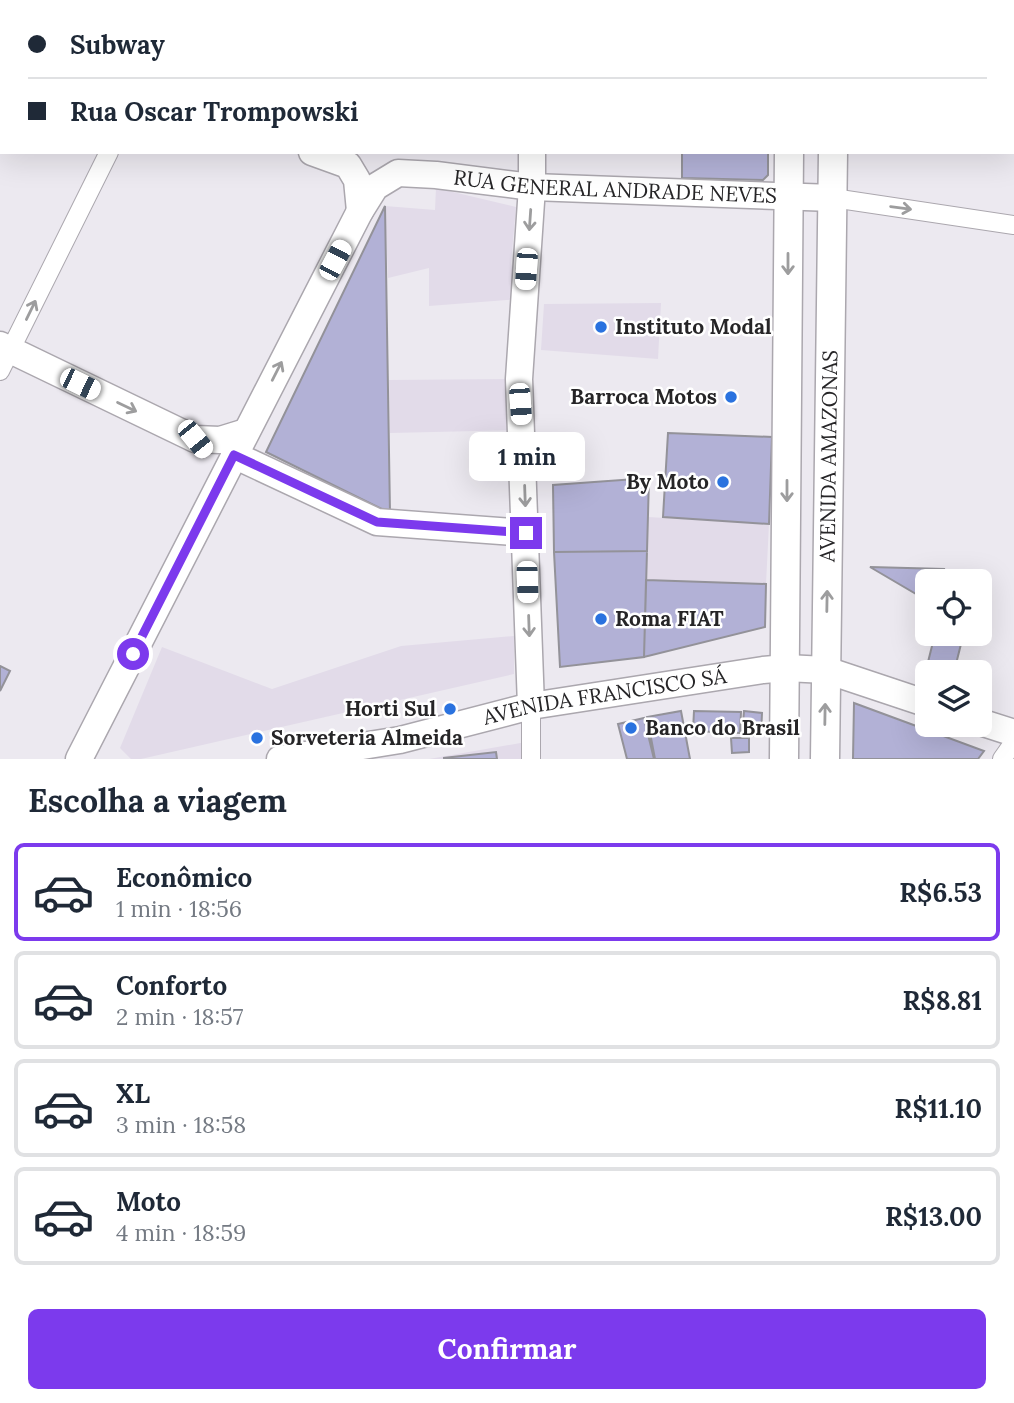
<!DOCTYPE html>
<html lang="pt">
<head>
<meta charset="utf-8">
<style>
	:root { --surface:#fff; --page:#f2f2f3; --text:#1f2937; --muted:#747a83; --line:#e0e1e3; --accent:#7c3aed }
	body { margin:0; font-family:Lora,serif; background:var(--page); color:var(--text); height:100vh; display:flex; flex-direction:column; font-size:26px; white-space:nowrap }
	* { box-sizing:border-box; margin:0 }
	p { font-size:23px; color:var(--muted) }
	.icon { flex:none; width:38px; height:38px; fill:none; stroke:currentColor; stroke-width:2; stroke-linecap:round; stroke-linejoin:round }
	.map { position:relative; height:759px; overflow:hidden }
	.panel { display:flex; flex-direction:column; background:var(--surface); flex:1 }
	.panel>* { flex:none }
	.hud { position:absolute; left:0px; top:0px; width:1015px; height:154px; box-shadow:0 7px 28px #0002; display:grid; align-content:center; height:154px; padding:0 28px; background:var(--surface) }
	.buttons { position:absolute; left:915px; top:569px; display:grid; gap:14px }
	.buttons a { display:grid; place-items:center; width:77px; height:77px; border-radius:10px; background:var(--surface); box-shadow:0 7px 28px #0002; font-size:35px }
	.end { position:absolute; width:32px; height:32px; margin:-16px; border:9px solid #7c3aed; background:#fff; box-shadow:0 0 0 4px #fff }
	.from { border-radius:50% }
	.bubble { position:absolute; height:49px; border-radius:10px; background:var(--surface); box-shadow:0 7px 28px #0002; font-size:23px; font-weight:700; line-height:49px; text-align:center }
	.car { position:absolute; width:21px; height:42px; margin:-21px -10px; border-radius:9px; box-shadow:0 0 5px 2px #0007; background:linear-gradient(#fff 24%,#345 0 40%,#fff 0 76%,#345 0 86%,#fff 0) }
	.hud b { display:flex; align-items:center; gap:24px; height:66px; font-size:26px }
	.hud b+b { border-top:2px solid var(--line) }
	.hud i { width:18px; height:18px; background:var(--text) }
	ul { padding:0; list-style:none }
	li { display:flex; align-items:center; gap:21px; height:98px; margin:0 14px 10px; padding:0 14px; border:4px solid var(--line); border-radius:10px }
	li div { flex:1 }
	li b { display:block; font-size:26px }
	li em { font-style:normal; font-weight:700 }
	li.active { border-color:var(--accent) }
	li>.icon { width:63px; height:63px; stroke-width:1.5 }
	h2 { padding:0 28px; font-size:32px; line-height:84px }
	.cta { display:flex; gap:14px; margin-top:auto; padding:14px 28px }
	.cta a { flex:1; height:80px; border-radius:10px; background:var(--accent); color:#fff; font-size:28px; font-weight:700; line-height:80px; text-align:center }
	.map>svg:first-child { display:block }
</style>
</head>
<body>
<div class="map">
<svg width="1014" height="759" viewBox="0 0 1014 759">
	<rect width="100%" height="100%" fill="#ece9f0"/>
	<path fill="#e2dbe9" d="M401,0H515L401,2Z
		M436,188L516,207L511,263L518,299L429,306V268L388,278L385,206L435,210Z
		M661,303L658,359L541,350L544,304Z
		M519,379L522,430L390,433L389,380Z
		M648,517L769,524L766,584L646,580Z
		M514,636V674L141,759H131L120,748L162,647L272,689L401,646Z
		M526,742L528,759H429Z"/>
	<path fill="#b2b1d6" stroke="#939299" stroke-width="2" d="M865,0H911V2H865Z
		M682,152H768V175L763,180L682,178Z
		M385,206L390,513L266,452Z
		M668,433L772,437L769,524L663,517Z
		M649,478L647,551L554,552L553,485Z
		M647,551L644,657L560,667L554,552Z
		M870,567L944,569L942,581H928V601Z
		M646,580L766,584L765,627L644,657Z
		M935,634H956L954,643L961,644L954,672L926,670Z
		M0,666L10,671L0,691Z
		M854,703L984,751L978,759H853Z
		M681,711L690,759H655L647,717Z
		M694,711L741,712L740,733L693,731Z
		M744,711L762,713L761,736L742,735Z
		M644,718L654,759H627L618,724Z
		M731,738H749V752L732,753Z
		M496,752L497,759H444V758Z"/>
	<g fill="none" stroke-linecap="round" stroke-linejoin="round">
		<g stroke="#aba7ae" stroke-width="20">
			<path id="street" d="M178,2L179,0
				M833,198L1014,225
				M0,371L109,152
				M531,706V759
				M1002,759L1014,742"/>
		</g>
		<g stroke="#aba7ae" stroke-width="29">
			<g id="secondary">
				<path d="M28,0L31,2"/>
				<path d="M529,0V2"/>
				<path d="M312,152L348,165L357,180L360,211"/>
				<path d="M0,345L195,439L220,440L246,432"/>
				<path d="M234,455L377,522L526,533"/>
				<path d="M531,706L519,379L532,187V152"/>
				<path d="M980,722L1014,733"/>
				<path id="s1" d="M79,759L360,211L375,187L398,173L436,175L532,187L833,198"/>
				<path id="s2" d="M280,759L400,740L531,706L763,670L786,668L826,670L928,704"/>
			</g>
		</g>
		<g stroke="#aba7ae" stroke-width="31">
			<g id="primary">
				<path d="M833,0V2"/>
				<path d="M791,2V0"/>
				<path d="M784,759L789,152"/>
				<path id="s3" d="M825,759L833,152"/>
			</g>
		</g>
		<use href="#street" stroke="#fff" stroke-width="18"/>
		<use href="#secondary" stroke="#fff" stroke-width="26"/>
		<use href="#primary" stroke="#fff" stroke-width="28"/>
	</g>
	<defs><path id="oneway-shaft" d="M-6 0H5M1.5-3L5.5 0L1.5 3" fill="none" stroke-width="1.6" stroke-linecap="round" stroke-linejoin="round" transform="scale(1.75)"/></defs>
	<g stroke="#9d9d9e">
		<use href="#oneway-shaft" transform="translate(901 208) rotate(8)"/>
		<use href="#oneway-shaft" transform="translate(530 220) rotate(94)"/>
		<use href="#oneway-shaft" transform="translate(788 264) rotate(90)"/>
		<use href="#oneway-shaft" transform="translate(31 310) rotate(-64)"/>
		<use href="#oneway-shaft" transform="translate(277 371) rotate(-63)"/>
		<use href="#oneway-shaft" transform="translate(127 407) rotate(26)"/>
		<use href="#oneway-shaft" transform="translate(787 491) rotate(90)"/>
		<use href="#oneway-shaft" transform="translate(525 496) rotate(88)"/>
		<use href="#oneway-shaft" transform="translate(827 601) rotate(-89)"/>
		<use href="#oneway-shaft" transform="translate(529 626) rotate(88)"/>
		<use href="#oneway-shaft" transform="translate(825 714) rotate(-89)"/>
	</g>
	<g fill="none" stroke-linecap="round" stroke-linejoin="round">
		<path stroke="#7c3aed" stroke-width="9" d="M133,654L234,455L377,522L526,533"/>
	</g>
	<g fill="#2a72df" stroke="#fff" stroke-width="2.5">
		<circle cx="601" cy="327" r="7"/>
		<circle cx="731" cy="397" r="7"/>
		<circle cx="723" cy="482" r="7"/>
		<circle cx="601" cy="619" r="7"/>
		<circle cx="450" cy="709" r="7"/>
		<circle cx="631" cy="728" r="7"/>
		<circle cx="257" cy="738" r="7"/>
	</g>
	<g text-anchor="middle" stroke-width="5" stroke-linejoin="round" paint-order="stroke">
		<g font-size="21" fill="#262527" stroke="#fff">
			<text dy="7" stroke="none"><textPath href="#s1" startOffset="889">RUA GENERAL ANDRADE NEVES</textPath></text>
			<text dy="7" stroke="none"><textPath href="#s3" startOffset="303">AVENIDA AMAZONAS</textPath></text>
			<text dy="7" stroke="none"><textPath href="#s2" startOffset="331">AVENIDA FRANCISCO SÁ</textPath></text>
		</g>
		<g font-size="21" font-weight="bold" fill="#262527" stroke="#fff" text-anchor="start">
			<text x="615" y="334">Instituto Modal</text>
			<text x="717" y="404" text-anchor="end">Barroca Motos</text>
			<text x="709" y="489" text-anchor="end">By Moto</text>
			<text x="615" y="626">Roma FIAT</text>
			<text x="436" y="716" text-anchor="end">Horti Sul</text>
			<text x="645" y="735">Banco do Brasil</text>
			<text x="271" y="745">Sorveteria Almeida</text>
		</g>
	</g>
</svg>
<div class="buttons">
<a><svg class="icon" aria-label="locate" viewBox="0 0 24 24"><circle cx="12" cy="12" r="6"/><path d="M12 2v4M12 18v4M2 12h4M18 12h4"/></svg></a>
<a><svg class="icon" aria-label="layers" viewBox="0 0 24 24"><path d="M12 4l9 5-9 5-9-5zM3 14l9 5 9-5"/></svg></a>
</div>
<i class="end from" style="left:133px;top:654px"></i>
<i class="end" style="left:526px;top:533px"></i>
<div class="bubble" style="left:469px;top:432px;width:116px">1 min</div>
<i class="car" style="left:335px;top:260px;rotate:28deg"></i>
<i class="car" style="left:526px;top:269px;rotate:184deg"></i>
<i class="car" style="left:80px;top:384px;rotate:116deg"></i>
<i class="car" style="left:520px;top:404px;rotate:176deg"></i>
<i class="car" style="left:195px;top:439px;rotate:141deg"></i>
<i class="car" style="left:527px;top:582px;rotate:178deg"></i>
<div class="hud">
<b><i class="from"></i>Subway</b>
<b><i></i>Rua Oscar Trompowski</b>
</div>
</div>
<section class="panel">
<h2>Escolha a viagem</h2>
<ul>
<li class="active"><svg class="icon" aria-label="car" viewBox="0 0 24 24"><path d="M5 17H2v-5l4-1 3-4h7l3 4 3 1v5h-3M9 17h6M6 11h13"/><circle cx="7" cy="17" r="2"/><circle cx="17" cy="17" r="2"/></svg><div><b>Econômico</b><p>1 min · 18:56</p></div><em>R$6.53</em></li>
<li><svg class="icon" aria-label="car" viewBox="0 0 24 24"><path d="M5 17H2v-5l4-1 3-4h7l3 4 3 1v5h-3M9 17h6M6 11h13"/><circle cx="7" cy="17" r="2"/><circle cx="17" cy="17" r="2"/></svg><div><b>Conforto</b><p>2 min · 18:57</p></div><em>R$8.81</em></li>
<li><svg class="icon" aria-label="car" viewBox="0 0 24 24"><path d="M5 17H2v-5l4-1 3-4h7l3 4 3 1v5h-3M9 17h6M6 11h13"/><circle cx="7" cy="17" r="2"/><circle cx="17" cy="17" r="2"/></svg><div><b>XL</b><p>3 min · 18:58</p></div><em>R$11.10</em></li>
<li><svg class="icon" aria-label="car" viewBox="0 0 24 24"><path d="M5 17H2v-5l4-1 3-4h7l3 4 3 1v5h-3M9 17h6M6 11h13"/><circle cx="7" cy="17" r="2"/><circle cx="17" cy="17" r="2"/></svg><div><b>Moto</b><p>4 min · 18:59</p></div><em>R$13.00</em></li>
</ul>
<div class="cta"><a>Confirmar</a></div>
</section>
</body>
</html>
